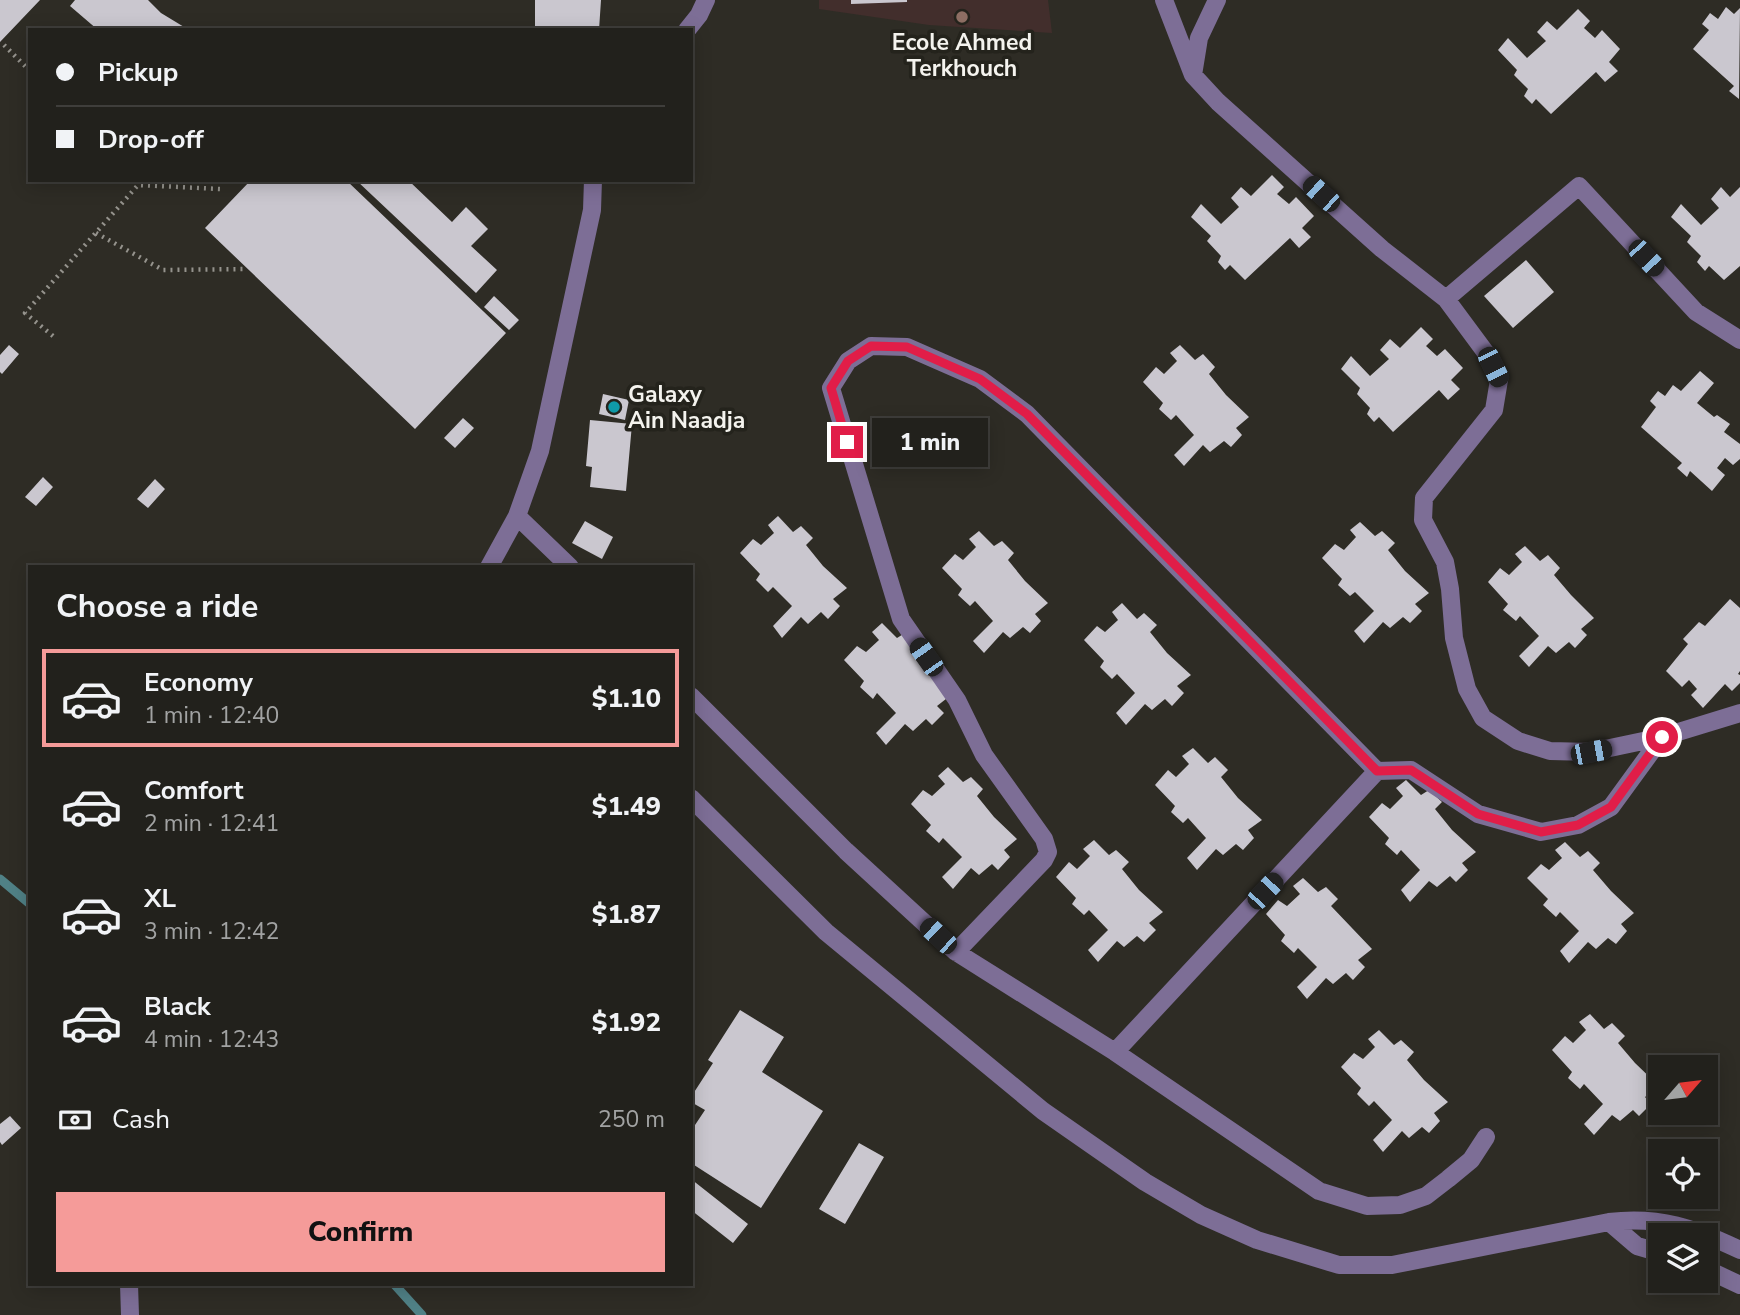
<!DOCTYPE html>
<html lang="en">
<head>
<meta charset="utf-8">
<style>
	:root { --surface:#22211c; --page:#2e2e29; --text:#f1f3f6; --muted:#a2a3a3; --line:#3f3e3b; --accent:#f59b99 }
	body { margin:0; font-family:"Nunito Sans",sans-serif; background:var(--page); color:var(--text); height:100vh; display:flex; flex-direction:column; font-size:26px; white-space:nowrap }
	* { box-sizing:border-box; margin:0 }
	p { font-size:23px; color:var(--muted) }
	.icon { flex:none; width:38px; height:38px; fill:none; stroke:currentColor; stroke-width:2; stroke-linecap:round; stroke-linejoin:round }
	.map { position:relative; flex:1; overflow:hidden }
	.panel { position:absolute; left:28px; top:565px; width:665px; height:721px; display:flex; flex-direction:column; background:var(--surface); border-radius:0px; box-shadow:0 4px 18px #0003,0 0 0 2px var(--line) }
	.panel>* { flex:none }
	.top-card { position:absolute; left:28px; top:28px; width:665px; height:154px; border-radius:0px; box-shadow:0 4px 18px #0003,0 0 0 2px var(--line); display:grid; align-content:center; height:154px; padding:0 28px; background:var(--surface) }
	.needle { width:46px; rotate:62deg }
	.controls { position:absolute; left:1648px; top:1055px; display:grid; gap:14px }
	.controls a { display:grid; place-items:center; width:70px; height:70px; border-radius:0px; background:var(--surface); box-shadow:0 4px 18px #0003,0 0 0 2px var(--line); font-size:35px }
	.end { position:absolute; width:32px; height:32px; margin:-16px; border:9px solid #e11d48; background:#fff; box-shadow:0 0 0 4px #fff }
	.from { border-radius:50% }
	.bubble { position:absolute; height:49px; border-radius:0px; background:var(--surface); box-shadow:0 4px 18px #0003,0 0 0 2px var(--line); font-size:23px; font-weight:800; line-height:49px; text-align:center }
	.car { position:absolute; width:21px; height:42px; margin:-21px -10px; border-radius:9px; box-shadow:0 0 5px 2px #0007; background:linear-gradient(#222 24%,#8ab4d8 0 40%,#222 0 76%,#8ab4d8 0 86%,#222 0) }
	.top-card b { display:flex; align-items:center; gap:24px; height:66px; font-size:26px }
	.top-card b+b { border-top:2px solid var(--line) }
	.top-card i { width:18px; height:18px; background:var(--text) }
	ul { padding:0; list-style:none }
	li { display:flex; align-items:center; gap:21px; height:98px; margin:0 14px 10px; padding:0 14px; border:4px solid transparent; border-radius:0px }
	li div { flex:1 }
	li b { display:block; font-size:26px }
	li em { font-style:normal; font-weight:800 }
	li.current { border-color:var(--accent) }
	li>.icon { width:63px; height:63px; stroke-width:1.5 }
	h2 { padding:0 28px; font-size:32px; line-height:84px }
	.pay { display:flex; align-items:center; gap:18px; height:77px; padding:0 28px; font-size:26px }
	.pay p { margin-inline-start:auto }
	.action { display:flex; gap:14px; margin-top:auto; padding:14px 28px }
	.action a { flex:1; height:80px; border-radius:0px; background:var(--accent); color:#111; font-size:28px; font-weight:800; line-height:80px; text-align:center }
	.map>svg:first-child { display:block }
</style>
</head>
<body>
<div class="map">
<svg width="1740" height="1315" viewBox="0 0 1740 1315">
	<rect width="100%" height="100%" fill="#2e2c25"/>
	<path fill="#422e2c" d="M819,0H1048L1052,33L929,25L819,9Z"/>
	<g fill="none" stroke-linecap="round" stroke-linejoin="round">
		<path stroke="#508186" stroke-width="9" d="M0,879L30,904
			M394,1284L422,1315"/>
	</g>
	<path fill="#cac7cf" d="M0,0H40L0,42Z
		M75,0H148L161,13L189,30H98L70,6Z
		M535,0H601L599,30H535Z
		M851,0H907V2L851,4Z
		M1726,7L1734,14L1740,8L1739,99L1729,91L1734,86L1693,49L1709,30L1702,24L1710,13L1718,19Z
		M1578,9L1590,21L1584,28L1595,38L1602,30L1620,49L1609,62L1618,71L1605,82L1596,72L1551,114L1536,99L1532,104L1524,96L1528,89L1514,75L1517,70L1498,50L1508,38L1527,58L1546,41L1537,32L1547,21L1557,30Z
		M1272,175L1284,187L1277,194L1289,204L1296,197L1314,216L1302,228L1311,237L1299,248L1290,238L1245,280L1230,265L1225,270L1218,262L1221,256L1207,241L1211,236L1191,217L1201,204L1221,224L1239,207L1231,198L1241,187L1251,196Z
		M251,180H346L506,333L415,429L205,228Z
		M356,180H408L452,222L466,207L488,229L471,246L497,270L476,293Z
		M1721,187L1730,197L1740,187V266L1724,280L1709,266L1705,271L1697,262L1701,256L1687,242L1691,236L1671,217L1681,204L1701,225L1719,208L1711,199Z
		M1526,260L1554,292L1513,328L1484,296Z
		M494,296L519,320L509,330L484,307Z
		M1421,327L1433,339L1426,346L1437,356L1445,349L1463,368L1451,380L1460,389L1448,400L1439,390L1393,432L1379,417L1374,422L1367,414L1370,408L1357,394L1360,388L1341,369L1351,356L1370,376L1389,359L1380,350L1390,339L1400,348Z
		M9,345L19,354L2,374L0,372V355Z
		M1180,345L1195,360L1203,354L1215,367L1209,374L1226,395L1249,417L1236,428L1242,435L1231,447L1224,441L1210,452L1203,445L1184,466L1174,455L1194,435L1176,415L1171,420L1159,409L1163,403L1143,382L1156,367L1164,374L1177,361L1170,353Z
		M1700,371L1714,383L1697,403L1714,417L1717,415L1730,424L1724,432L1740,444V459L1733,465L1725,458L1717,468L1725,475L1712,491L1690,471L1687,477L1677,468L1682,463L1641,427L1656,407L1650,401L1658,391L1665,396L1673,385L1681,391Z
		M603,394L629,400L625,420L599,414Z
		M463,418L474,428L455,448L444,438Z
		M590,420L632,424L626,491L590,487L592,467L586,466Z
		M43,477L53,487L36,506L25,497Z
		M155,479L165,489L148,508L137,499Z
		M778,516L793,532L801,526L813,538L806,545L823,566L847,588L833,599L840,606L828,619L821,612L808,624L801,617L782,638L773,626L792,606L773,587L768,592L756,580L760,574L740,553L753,539L761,545L774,533L768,525Z
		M585,521L613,537L602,559L572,543Z
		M1360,522L1375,536L1382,531L1395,543L1388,550L1405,571L1429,593L1415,604L1422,611L1410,623L1403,617L1390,628L1383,622L1364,643L1354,631L1374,611L1355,592L1350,596L1338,585L1342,579L1322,558L1335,544L1344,550L1356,537L1350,530Z
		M979,531L994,546L1002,541L1014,553L1008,560L1025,581L1048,603L1035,614L1041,621L1030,633L1023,627L1010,638L1003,632L984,653L973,641L993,621L975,601L970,606L958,595L962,589L942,568L955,554L963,560L976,547L969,539Z
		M1525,546L1540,561L1548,555L1560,568L1554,575L1571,595L1594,618L1581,629L1587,635L1575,648L1569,642L1556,653L1548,646L1529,667L1519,656L1539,636L1520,616L1516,621L1503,610L1508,604L1488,582L1500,568L1509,575L1522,562L1515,554Z
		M1730,599L1740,608V671L1738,674L1740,675V683L1732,691L1725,684L1703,708L1691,695L1697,689L1689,680L1682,687L1666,671L1688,644L1683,639L1699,622L1705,626Z
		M1122,603L1137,619L1144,613L1157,625L1150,632L1167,653L1191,675L1177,686L1184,693L1172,706L1165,699L1152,710L1145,704L1126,725L1116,713L1135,693L1117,674L1112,679L1100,667L1104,661L1084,640L1097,626L1105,632L1118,620L1112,612Z
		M882,623L897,638L905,633L917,645L910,652L927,673L951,695L937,706L944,713L932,725L926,719L913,731L905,724L886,745L876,733L896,713L877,693L873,699L860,687L864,681L844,660L857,646L866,652L879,640L872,632Z
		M1193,748L1208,763L1215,757L1228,770L1221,777L1238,798L1262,820L1248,830L1254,838L1243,850L1236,844L1223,855L1216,849L1197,870L1187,858L1206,838L1188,818L1183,823L1171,812L1175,806L1155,785L1168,770L1176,777L1189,764L1182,756Z
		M948,767L963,782L971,777L983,789L977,796L994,817L1017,839L1004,850L1010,857L998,870L992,864L979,875L971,868L953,889L942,877L962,857L943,838L939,843L926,831L931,825L911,804L923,790L932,796L945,784L938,776Z
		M1406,780L1421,795L1429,790L1442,802L1435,809L1452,830L1476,852L1462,863L1468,870L1456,882L1450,876L1437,887L1429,881L1410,902L1401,890L1420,870L1401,850L1397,855L1385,844L1389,838L1369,817L1382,803L1390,809L1403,796L1396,788Z
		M1094,840L1109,855L1116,850L1129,862L1122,869L1139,890L1163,912L1149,923L1156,930L1144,942L1137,936L1124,947L1117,941L1098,962L1088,950L1108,930L1089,910L1084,915L1072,904L1076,898L1056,877L1069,862L1077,869L1090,856L1083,849Z
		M1565,842L1580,857L1588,851L1600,863L1593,870L1611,891L1634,913L1621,924L1627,931L1616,944L1608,938L1596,949L1588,942L1569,963L1560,951L1579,931L1560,912L1556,917L1543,905L1548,899L1527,878L1541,864L1549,870L1562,858L1555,850Z
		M1303,878L1318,892L1326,887L1338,899L1331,906L1372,949L1358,960L1365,967L1353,980L1346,973L1333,984L1326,978L1307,999L1297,987L1317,967L1298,948L1294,953L1281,941L1285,935L1266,914L1278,900L1287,906L1300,894L1293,886Z
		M740,1010L784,1037L762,1072L823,1111L761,1208L691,1163V1131L705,1110L691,1102V1097L713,1063L708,1060Z
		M1590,1014L1604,1029L1612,1023L1625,1036L1618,1043L1635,1063L1659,1086L1645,1097L1651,1104L1639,1116L1633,1110L1620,1121L1612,1115L1594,1135L1584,1124L1603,1104L1584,1084L1580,1089L1568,1078L1572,1072L1552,1050L1565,1036L1573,1043L1586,1030L1579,1022Z
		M1379,1030L1394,1045L1401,1040L1414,1052L1407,1060L1424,1080L1448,1102L1434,1113L1440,1121L1429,1133L1422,1127L1409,1138L1402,1131L1383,1152L1373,1140L1392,1120L1374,1101L1369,1106L1357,1094L1361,1088L1341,1067L1354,1053L1363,1059L1375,1047L1368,1039Z
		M10,1116L21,1128L2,1145L0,1142V1124Z
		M859,1143L884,1157L845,1224L819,1209Z
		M691,1179L748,1224L733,1243L691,1210Z"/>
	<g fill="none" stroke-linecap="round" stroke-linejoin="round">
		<path stroke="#95938d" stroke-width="4.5" stroke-dasharray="2 5" stroke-linecap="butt" d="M4,45L30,71
			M96,233L163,270L247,269
			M53,336L25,313L138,185L220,189"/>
		<path stroke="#7d6e96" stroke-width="18" d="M1164,0L1193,75L1199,38L1217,0
			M687,30L699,15L706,0
			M1193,75L1218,102L1382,249L1446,299L1486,353L1499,380L1494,410L1424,498L1423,520L1445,562L1450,589L1454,638L1467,689L1483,718L1518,741L1550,751L1591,752L1662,737
			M1446,299L1579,186L1696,312L1740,340
			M517,516L570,567
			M489,567L517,516L540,451L592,210L593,180
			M691,696L846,851L956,952L1115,1052L1319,1191L1367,1206L1400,1205L1426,1196L1448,1179L1471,1160L1486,1137
			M1377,771L1411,770L1478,814L1541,832L1578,825L1611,807L1662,737L1740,713
			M691,798L826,932L1043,1111L1145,1182L1201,1215L1257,1240L1339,1265H1392L1609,1222L1637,1246L1661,1253
			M956,952L1044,860L1048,852L1044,839L984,755L957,700L901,619L831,388L848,361L871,346L907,347L980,379L1027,414L1377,771L1115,1052
			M1609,1222C1660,1216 1694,1228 1740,1250
			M1706,1269L1740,1285
			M129,1284L130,1315"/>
	</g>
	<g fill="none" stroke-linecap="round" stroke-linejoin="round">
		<path stroke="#e11d48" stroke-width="9" d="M847,442L831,388L848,361L871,346L907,347L980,379L1027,414L1377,771L1411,770L1478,814L1541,832L1578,825L1611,807L1662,737"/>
	</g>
	<circle fill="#8d6e63" stroke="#24231c" stroke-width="2.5" cx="962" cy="17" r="7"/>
	<circle fill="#0f9aa8" stroke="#24231c" stroke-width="2.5" cx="614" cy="407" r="7"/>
	<g text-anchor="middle" stroke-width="7" stroke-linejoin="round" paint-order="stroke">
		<g font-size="23" font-weight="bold" fill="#f4f3ee" stroke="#24231c">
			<text x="962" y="50">Ecole Ahmed<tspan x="962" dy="26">Terkhouch</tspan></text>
			<text x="628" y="402" text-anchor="start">Galaxy<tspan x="628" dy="26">Ain Naadja</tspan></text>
		</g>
	</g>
</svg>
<div class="controls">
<a><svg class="needle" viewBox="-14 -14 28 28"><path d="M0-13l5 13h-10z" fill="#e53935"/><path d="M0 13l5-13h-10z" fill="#a2a3a3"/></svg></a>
<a><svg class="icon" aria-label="locate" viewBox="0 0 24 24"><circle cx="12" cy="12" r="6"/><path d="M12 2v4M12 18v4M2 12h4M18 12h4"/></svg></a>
<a><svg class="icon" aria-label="layers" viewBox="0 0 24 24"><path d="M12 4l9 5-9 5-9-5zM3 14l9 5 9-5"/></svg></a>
</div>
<i class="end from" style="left:1662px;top:737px"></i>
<i class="end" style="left:847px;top:442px"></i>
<div class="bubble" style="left:872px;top:418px;width:116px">1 min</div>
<i class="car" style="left:1321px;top:194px;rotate:312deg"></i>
<i class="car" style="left:1646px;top:258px;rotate:137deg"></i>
<i class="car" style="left:1493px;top:367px;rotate:154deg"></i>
<i class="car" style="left:926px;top:657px;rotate:325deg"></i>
<i class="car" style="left:1591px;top:752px;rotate:79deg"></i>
<i class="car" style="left:1265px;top:891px;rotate:43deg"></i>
<i class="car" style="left:938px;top:936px;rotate:313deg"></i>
<div class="top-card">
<b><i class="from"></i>Pickup</b>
<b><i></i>Drop-off</b>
</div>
<section class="panel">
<h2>Choose a ride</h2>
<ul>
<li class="current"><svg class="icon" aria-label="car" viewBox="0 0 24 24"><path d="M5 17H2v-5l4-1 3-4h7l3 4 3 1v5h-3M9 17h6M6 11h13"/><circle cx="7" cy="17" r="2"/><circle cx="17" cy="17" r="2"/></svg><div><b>Economy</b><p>1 min · 12:40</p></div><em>$1.10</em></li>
<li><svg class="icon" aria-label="car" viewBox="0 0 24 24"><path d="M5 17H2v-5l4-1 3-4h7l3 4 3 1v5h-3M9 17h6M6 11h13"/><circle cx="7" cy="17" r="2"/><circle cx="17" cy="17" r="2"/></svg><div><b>Comfort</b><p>2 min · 12:41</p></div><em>$1.49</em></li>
<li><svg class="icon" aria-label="car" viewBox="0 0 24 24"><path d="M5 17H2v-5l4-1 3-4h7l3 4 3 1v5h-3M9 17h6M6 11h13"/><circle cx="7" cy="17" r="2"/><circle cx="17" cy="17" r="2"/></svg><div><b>XL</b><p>3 min · 12:42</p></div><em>$1.87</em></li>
<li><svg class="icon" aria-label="car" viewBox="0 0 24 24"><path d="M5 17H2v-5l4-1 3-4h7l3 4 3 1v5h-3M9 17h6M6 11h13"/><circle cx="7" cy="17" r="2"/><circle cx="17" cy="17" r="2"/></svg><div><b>Black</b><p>4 min · 12:43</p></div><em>$1.92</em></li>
</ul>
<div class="pay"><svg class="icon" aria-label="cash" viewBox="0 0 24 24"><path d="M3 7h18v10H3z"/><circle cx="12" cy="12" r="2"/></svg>Cash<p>250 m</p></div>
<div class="action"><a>Confirm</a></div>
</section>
</div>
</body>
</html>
